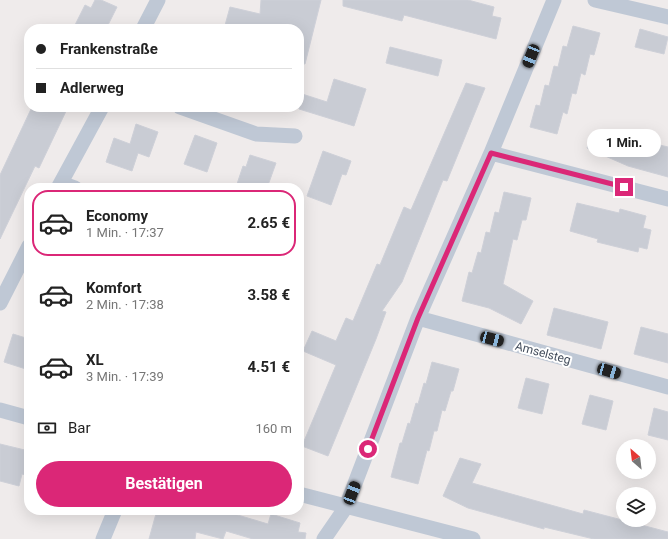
<!DOCTYPE html>
<html lang="de">
<head>
<meta charset="utf-8">
<style>
	:root { --surface:#fff; --page:#f6f6f6; --text:#222; --muted:#767676; --line:#e0e0e0; --accent:#db2777 }
	body { margin:0; font-family:Roboto,sans-serif; background:var(--page); color:var(--text); height:100vh; display:flex; flex-direction:column; font-size:15px; white-space:nowrap }
	* { box-sizing:border-box; margin:0 }
	p { font-size:13px; color:var(--muted) }
	.icon { flex:none; width:22px; height:22px; fill:none; stroke:currentColor; stroke-width:2; stroke-linecap:round; stroke-linejoin:round }
	.map { position:relative; flex:1; overflow:hidden }
	.sheet { position:absolute; left:24px; top:183px; width:280px; height:332px; display:flex; flex-direction:column; background:var(--surface); border-radius:16px; box-shadow:0 4px 16px #0002 }
	.sheet>* { flex:none }
	.banner { position:absolute; left:24px; top:24px; width:280px; height:88px; border-radius:16px; box-shadow:0 4px 16px #0002; display:grid; align-content:center; height:88px; padding:0 12px; background:var(--surface) }
	.needle { width:26px; rotate:332deg }
	.buttons { position:absolute; left:616px; top:439px; display:grid; gap:8px }
	.buttons a { display:grid; place-items:center; width:40px; height:40px; border-radius:50%; background:var(--surface); box-shadow:0 4px 16px #0002; font-size:20px }
	.end { position:absolute; width:18px; height:18px; margin:-9px; border:5px solid #db2777; background:#fff; box-shadow:0 0 0 2px #fff }
	.from { border-radius:50% }
	.bubble { position:absolute; height:28px; border-radius:14px; background:var(--surface); box-shadow:0 4px 16px #0002; font-size:13px; font-weight:700; line-height:28px; text-align:center }
	.car { position:absolute; width:12px; height:24px; margin:-12px -6px; border-radius:5px; box-shadow:0 0 3px 1px #0007; background:linear-gradient(#222 24%,#8ab4d8 0 40%,#222 0 76%,#8ab4d8 0 86%,#222 0) }
	.banner b { display:flex; align-items:center; gap:14px; height:38px; font-size:15px }
	.banner b+b { border-top:1px solid var(--line) }
	.banner i { width:10px; height:10px; background:var(--text) }
	ul { padding:7px 0 0; list-style:none }
	li { display:flex; align-items:center; gap:12px; height:66px; margin:0 8px 6px; padding:0 4px; border:2px solid transparent; border-radius:16px }
	li div { flex:1 }
	li b { display:block; font-size:15px }
	li em { font-style:normal; font-weight:700 }
	li.selected { border-color:var(--accent) }
	li>.icon { width:36px; height:36px; stroke-width:1.5 }
	.pay { display:flex; align-items:center; gap:10px; height:44px; padding:0 12px; font-size:15px }
	.pay p { margin-inline-start:auto }
	.cta { display:flex; gap:8px; margin-top:auto; padding:8px 12px }
	.cta a { flex:1; height:46px; border-radius:24px; background:var(--accent); color:#fff; font-size:16px; font-weight:700; line-height:46px; text-align:center }
	.map>svg:first-child { display:block }
</style>
</head>
<body>
<div class="map">
<svg width="668" height="539" viewBox="0 0 668 539">
	<rect width="100%" height="100%" fill="#efebeb"/>
	<path fill="#c9ccd4" stroke="#ced0d8" d="M95,0H101L117,7L106,29H73L85,5L91,8Z
		M261,0H321L305,64L299,63V29H224L230,7L260,14Z
		M343,0H468L494,7L492,16L501,18L496,39L404,15L402,21L343,6Z
		M573,26L600,33L594,55L590,54L585,75L581,73L576,94L572,93L567,114L563,112L557,134L530,127L536,105L540,106L545,85L549,86L554,66L558,67L563,46L567,47Z
		M640,29L668,37L664,54L635,47Z
		M390,47L442,60L438,76L386,63Z
		M334,79L366,89L354,126L299,109V93L327,102Z
		M466,83L485,88L447,181L443,180L402,282L382,311L386,312L376,339L328,456L302,446L336,365L303,351L312,331L336,341L346,318L353,321L377,264L380,265L404,207L411,210Z
		M32,107H68L39,168L35,166L0,239V175Z
		M136,124L158,132L149,157L138,153L132,171L106,162L114,138L130,144Z
		M594,132L616,141L617,138L634,143L635,139L668,147V177L628,166L587,148Z
		M195,135L217,143L207,172L184,164Z
		M323,151L351,161L346,175L342,174L331,205L307,196Z
		M250,155L276,163L267,188H247L237,184L243,166L246,167Z
		M504,192L531,198L526,220H522L517,240L513,239L503,284L533,301L521,324L489,308L462,301L469,272L472,273L478,252L481,253L486,232L490,233L495,212L499,213Z
		M577,203L619,213L620,209L646,216L643,228L651,230L647,249L639,247L638,252L597,242L598,239L570,231Z
		M554,308L608,322L601,349L547,335Z
		M641,327L668,334V363L634,354Z
		M13,334L29,339V370L4,362Z
		M432,362L459,369L453,391H451L445,411L442,410L437,431H434L429,451L427,450L418,484L391,477L400,443H402L408,423L410,424L416,403L418,404L424,383L426,384Z
		M526,378L549,384L542,414L518,408Z
		M590,395L613,401L606,430L582,424Z
		M654,408L668,412V440L648,435Z
		M0,444L29,451V476L22,474L19,486L0,481Z
		M460,458L481,464L472,483L583,514L584,510L668,532V539H594L544,527V529L468,508L443,496Z
		M157,510H232L231,513L268,524L271,514L300,523L298,532L306,533L305,539H253L226,531L223,539L196,532L195,539H149Z"/>
	<g fill="none" stroke-linecap="round" stroke-linejoin="round">
		<path stroke="#bfc8d5" stroke-width="15" d="M595,0L668,17
			M143,29L158,0
			M180,107L256,134L295,136
			M491,153L668,199
			M61,183L75,188
			M58,188L102,107
			M0,303L29,246
			M418,318L668,387
			M0,410L29,418
			M299,494L473,539
			M103,539L115,510
			M324,539L346,507L418,318L491,153L554,0"/>
	</g>
	<g fill="none" stroke-linecap="round" stroke-linejoin="round">
		<path stroke="#db2777" stroke-width="5" d="M368,449L418,318L491,153L624,187"/>
	</g>
	<g text-anchor="middle" stroke-width="4" stroke-linejoin="round" paint-order="stroke">
		<g font-size="12" fill="#424c5b" stroke="#fff">
			<text transform="translate(543 353) rotate(15)" y="4">Amselsteg</text>
		</g>
	</g>
</svg>
<div class="buttons">
<a><svg class="needle" viewBox="-14 -14 28 28"><path d="M0-13l5 13h-10z" fill="#e53935"/><path d="M0 13l5-13h-10z" fill="#767676"/></svg></a>
<a><svg class="icon" aria-label="layers" viewBox="0 0 24 24"><path d="M12 4l9 5-9 5-9-5zM3 14l9 5 9-5"/></svg></a>
</div>
<i class="end from" style="left:368px;top:449px"></i>
<i class="end" style="left:624px;top:187px"></i>
<div class="bubble" style="left:587px;top:129px;width:74px">1 Min.</div>
<i class="car" style="left:531px;top:56px;rotate:202deg"></i>
<i class="car" style="left:492px;top:339px;rotate:105deg"></i>
<i class="car" style="left:609px;top:371px;rotate:106deg"></i>
<i class="car" style="left:352px;top:493px;rotate:21deg"></i>
<div class="banner">
<b><i class="from"></i>Frankenstraße</b>
<b><i></i>Adlerweg</b>
</div>
<section class="sheet">
<ul>
<li class="selected"><svg class="icon" aria-label="car" viewBox="0 0 24 24"><path d="M5 17H2v-5l4-1 3-4h7l3 4 3 1v5h-3M9 17h6M6 11h13"/><circle cx="7" cy="17" r="2"/><circle cx="17" cy="17" r="2"/></svg><div><b>Economy</b><p>1 Min. · 17:37</p></div><em>2.65 €</em></li>
<li><svg class="icon" aria-label="car" viewBox="0 0 24 24"><path d="M5 17H2v-5l4-1 3-4h7l3 4 3 1v5h-3M9 17h6M6 11h13"/><circle cx="7" cy="17" r="2"/><circle cx="17" cy="17" r="2"/></svg><div><b>Komfort</b><p>2 Min. · 17:38</p></div><em>3.58 €</em></li>
<li><svg class="icon" aria-label="car" viewBox="0 0 24 24"><path d="M5 17H2v-5l4-1 3-4h7l3 4 3 1v5h-3M9 17h6M6 11h13"/><circle cx="7" cy="17" r="2"/><circle cx="17" cy="17" r="2"/></svg><div><b>XL</b><p>3 Min. · 17:39</p></div><em>4.51 €</em></li>
</ul>
<div class="pay"><svg class="icon" aria-label="cash" viewBox="0 0 24 24"><path d="M3 7h18v10H3z"/><circle cx="12" cy="12" r="2"/></svg>Bar<p>160 m</p></div>
<div class="cta"><a>Bestätigen</a></div>
</section>
</div>
</body>
</html>
